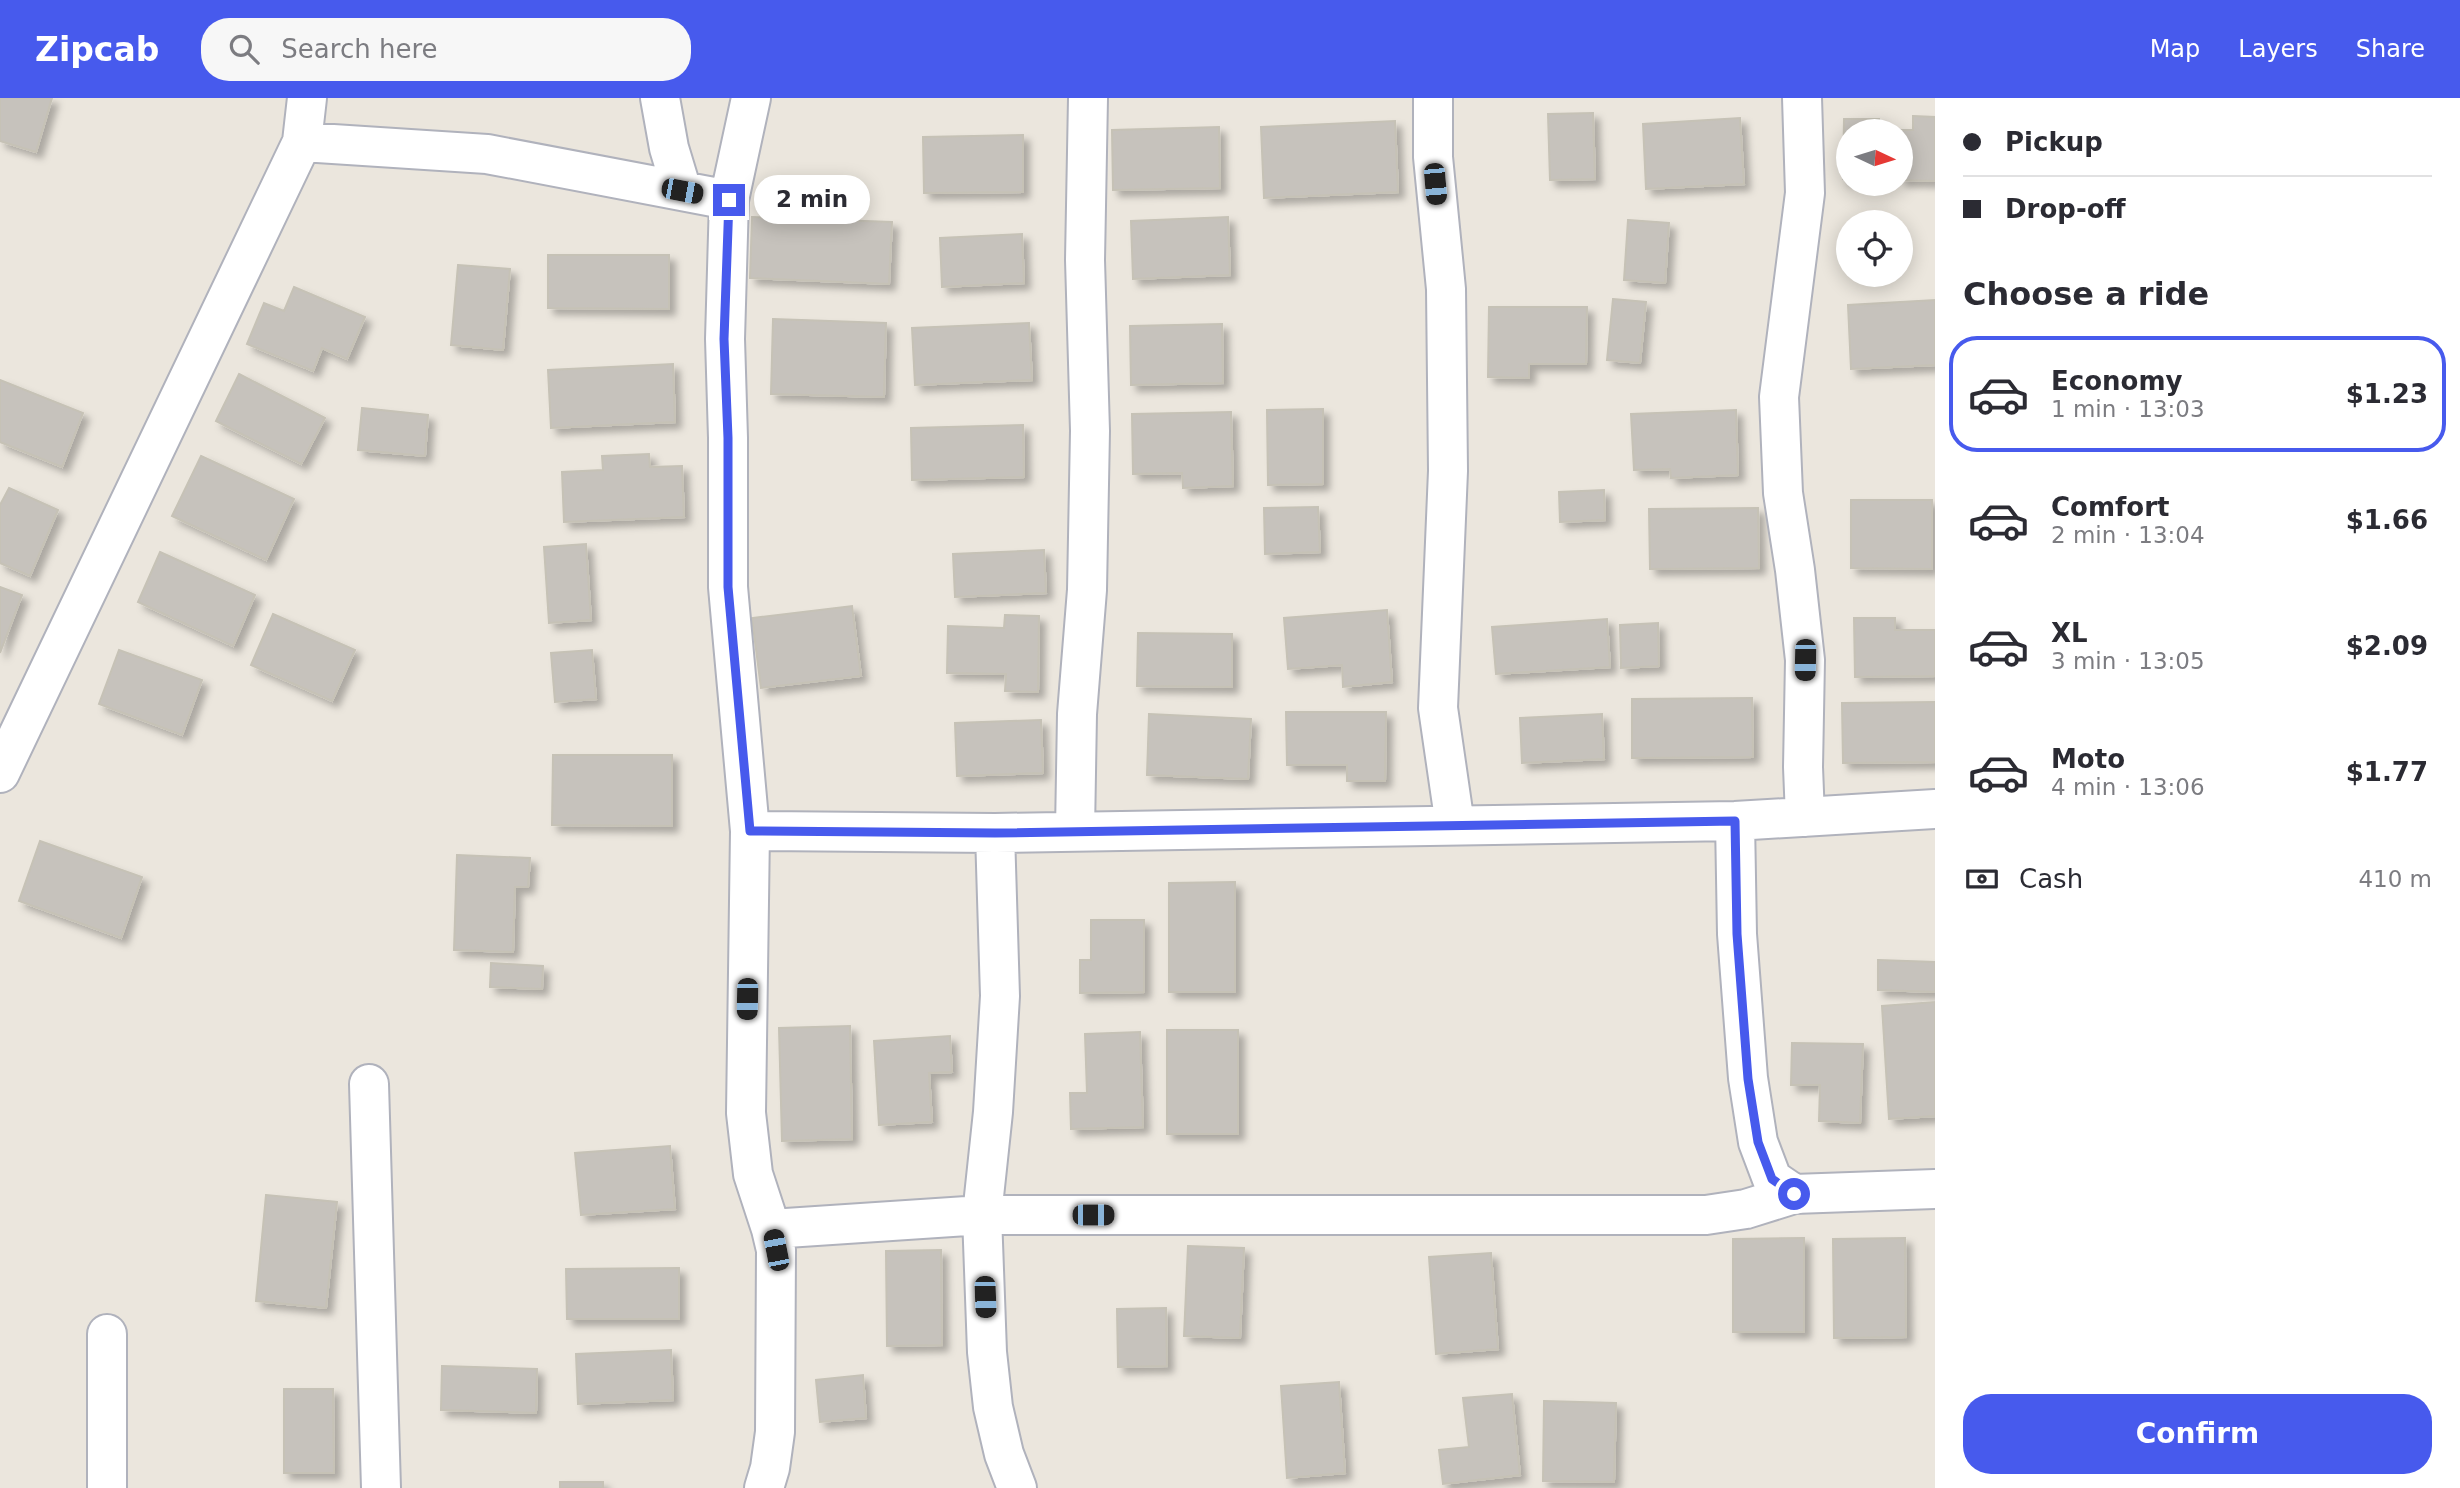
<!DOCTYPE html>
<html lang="en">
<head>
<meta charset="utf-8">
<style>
	:root { --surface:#fff; --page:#f7f7f7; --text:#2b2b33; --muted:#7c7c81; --line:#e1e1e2; --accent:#475aed }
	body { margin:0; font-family:"DejaVu Sans",sans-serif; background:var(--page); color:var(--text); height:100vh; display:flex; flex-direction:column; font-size:26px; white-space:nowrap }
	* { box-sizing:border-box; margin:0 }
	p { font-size:23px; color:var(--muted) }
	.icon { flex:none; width:38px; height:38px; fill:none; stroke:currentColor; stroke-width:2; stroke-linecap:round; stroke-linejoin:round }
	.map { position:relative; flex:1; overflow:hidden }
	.side { display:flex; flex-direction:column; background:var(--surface); width:525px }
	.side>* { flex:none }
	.guide { display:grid; align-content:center; height:154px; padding:0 28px; background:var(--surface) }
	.needle { width:46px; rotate:94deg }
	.fabs { position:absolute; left:1836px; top:21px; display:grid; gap:14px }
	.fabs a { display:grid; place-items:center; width:77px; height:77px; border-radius:50%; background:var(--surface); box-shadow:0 4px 18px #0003; font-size:35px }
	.end { position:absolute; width:32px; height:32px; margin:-16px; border:9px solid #475aed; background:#fff; box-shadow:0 0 0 4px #fff }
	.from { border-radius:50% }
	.bubble { position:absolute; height:49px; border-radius:24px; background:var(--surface); box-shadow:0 4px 18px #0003; font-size:23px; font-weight:700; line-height:49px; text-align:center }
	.car { position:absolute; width:21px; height:42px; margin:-21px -10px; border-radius:9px; box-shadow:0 0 5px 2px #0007; background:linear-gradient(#222 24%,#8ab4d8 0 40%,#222 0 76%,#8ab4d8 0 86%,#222 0) }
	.guide b { display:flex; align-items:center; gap:24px; height:66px; font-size:26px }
	.guide b+b { border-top:2px solid var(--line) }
	.guide i { width:18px; height:18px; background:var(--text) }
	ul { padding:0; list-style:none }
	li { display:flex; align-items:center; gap:21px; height:116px; margin:0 14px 10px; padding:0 14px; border:4px solid transparent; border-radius:28px }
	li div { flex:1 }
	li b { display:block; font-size:26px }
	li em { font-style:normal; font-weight:700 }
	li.selected { border-color:var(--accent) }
	li>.icon { width:63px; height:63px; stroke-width:1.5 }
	h2 { padding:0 28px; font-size:32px; line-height:84px }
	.pay { display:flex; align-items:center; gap:18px; height:77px; padding:0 28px; font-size:26px }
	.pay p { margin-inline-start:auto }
	.button { display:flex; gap:14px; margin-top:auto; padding:14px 28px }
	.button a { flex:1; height:80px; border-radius:28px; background:var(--accent); color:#fff; font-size:28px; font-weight:700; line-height:80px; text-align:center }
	header { display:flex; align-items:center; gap:42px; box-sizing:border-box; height:98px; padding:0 35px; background:var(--accent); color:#fff }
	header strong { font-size:33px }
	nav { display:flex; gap:38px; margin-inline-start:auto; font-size:24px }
	.search { width:490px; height:63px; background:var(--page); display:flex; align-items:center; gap:18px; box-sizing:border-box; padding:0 24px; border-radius:28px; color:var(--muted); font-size:26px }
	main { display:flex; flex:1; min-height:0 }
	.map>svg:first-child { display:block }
</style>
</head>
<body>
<header>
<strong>Zipcab</strong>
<div class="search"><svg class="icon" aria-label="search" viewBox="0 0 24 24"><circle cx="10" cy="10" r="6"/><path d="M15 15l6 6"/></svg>Search here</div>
<nav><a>Map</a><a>Layers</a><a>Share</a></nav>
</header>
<main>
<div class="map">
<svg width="1935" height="1390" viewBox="0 0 1935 1390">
	<defs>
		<filter id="shadow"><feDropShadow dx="6" dy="6" stdDeviation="3.5" flood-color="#0004"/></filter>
	</defs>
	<rect width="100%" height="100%" fill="#ebe6dd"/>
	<path fill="#c6c2bc" stroke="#c6c2b6" stroke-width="2" filter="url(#shadow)" d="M0,0H52L36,54L0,43Z
		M1593,15L1595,81L1550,82L1548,16Z
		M1913,18L1935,19V83L1900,82V33H1848V81H1843L1844,21H1879V32H1913Z
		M1740,20L1744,86L1646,91L1643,26Z
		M1395,23L1398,94L1264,100L1261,29Z
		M1219,29L1220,90L1113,92L1112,32Z
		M1023,37V94L924,95L923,39Z
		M752,119L892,124L889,186L750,180Z
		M1228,119L1230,177L1133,181L1131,123Z
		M1628,122L1669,125L1665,185L1624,182Z
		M1022,136L1024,185L942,189L940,140Z
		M548,157H669V211L548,210Z
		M458,167L510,171L503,252L451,247Z
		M294,189L365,219L347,261L322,250L313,273L247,246L264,205L284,213Z
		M1613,201L1646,204L1640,265L1607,262Z
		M1935,202V267L1851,271L1848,207Z
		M1489,209H1587L1586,266H1529V280L1488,279Z
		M773,221L886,225L884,299L771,296Z
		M1029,225L1032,282L915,287L912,230Z
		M1222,226L1223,285L1131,287L1130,228Z
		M673,266L675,324L551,330L548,272Z
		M239,276L325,320L301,366L216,323Z
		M0,282L83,315L62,369L0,344Z
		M362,310L428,317L425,358L358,352Z
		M1323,311V386L1268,387L1267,312Z
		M1736,312L1738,377L1671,380L1670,371L1634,372L1631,316Z
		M1231,314L1233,388L1183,390L1182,375L1133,376L1132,316Z
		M1023,327L1024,379L912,382L911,330Z
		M649,356L650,369L682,368L684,419L564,424L562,374L603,372L602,358Z
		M201,358L294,401L266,462L172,418Z
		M9,390L58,412L30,478L0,465V407Z
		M1604,392L1605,422L1560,424L1559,394Z
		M1851,402H1932V471L1851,470Z
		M1318,409L1320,454L1265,456L1264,410Z
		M1758,410L1759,470L1650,471L1649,411Z
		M586,446L591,522L549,525L544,449Z
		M1044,452L1046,495L955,499L953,456Z
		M160,454L255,497L233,548L138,504Z
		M0,489L22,497L0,555Z
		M852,508L861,578L761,590L752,520Z
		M1387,512L1392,584L1343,589L1342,567L1288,571L1284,520Z
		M273,516L355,552L332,603L251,567Z
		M1005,517L1039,518L1038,594L1005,593L1006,576L947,575L948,528L1004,530Z
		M1854,520H1895V532H1935V578L1855,579Z
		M1607,521L1610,569L1496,576L1492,529Z
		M1658,525L1659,568L1621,570L1620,527Z
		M1138,535L1232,536V589L1137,588Z
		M119,552L202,582L182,637L99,606Z
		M592,552L596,601L555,604L551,555Z
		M1752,600L1753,659L1632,660V601Z
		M1935,604V664L1843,665L1842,605Z
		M1286,614H1386L1385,683H1347V667H1287Z
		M1149,616L1251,621L1248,681L1147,677Z
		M1602,616L1604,661L1522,665L1520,620Z
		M1041,622L1043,675L957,678L955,625Z
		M553,657H672V728L552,727Z
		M40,743L142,779L121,840L19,803Z
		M457,757L530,760L528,789H515L513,854L454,852Z
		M1235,784V894H1169V785Z
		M1091,822H1144V894L1080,895V862H1091Z
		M1878,862L1935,864V894L1878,892Z
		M491,865L543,868L542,891L490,889Z
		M1935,904V1018L1889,1021L1882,908Z
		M850,928L852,1041L782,1043L779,930Z
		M1167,932H1238V1036H1167Z
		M1140,934L1143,1029L1071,1031L1070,995H1087L1085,936Z
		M950,938L952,974L929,975L932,1024L879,1027L874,943Z
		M1792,945L1863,946L1860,1025L1819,1023L1820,987H1791Z
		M670,1048L675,1111L581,1117L575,1055Z
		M266,1097L337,1104L326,1210L256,1203Z
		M1804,1140V1234H1733V1141Z
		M1905,1140L1906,1239L1834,1240L1833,1141Z
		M1188,1148L1244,1150L1240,1240L1184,1238Z
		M941,1152L942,1247L887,1248L886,1153Z
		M1491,1155L1498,1251L1436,1256L1429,1159Z
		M679,1170V1221H567L566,1171Z
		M1166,1210L1167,1268L1118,1269L1117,1211Z
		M671,1252L673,1302L578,1306L576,1256Z
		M442,1268L537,1271L536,1315L441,1312Z
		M863,1277L866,1320L820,1324L816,1282Z
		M1339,1284L1345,1375L1287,1380L1281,1288Z
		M284,1291H333L334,1375H284Z
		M1512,1296L1520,1377L1443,1386L1439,1352L1469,1349L1463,1300Z
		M1544,1303L1616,1305L1614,1384L1543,1383Z
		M560,1384H603V1390H560Z"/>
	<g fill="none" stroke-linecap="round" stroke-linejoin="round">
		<g stroke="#b0b2bc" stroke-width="42">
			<path id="minor" d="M660,0L669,50L682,93
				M751,0L729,102L725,241L728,340V489L750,733L746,1015L753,1076L771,1131L776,1152L775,1334L770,1370L764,1390
				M1433,0V59L1446,191L1448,373L1438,610L1455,727
				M1802,0L1805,95L1779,299L1783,395L1795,472L1805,562L1803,669L1805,719
				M302,44L487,56L729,102
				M0,675L302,44L307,0
				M1735,723L1737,836L1748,980L1758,1044L1772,1081L1794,1096L1935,1091
				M750,733L995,735L1735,723L1935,711
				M1075,733L1077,616L1087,492L1090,333L1085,162L1088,0
				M995,735L1000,898L993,1014L982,1117L987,1254L993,1309L1004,1356L1017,1390
				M369,986L381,1390
				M771,1131L982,1117H1706L1746,1111L1794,1096
				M107,1390V1236"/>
		</g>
		<use href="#minor" stroke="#fff" stroke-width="38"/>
	</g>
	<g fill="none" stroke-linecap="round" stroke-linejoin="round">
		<path stroke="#475aed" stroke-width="9" d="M729,102L724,241L728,340V489L750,733L995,735L1735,723L1737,836L1748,981L1758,1044L1772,1081L1794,1096"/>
	</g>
</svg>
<div class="fabs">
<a><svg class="needle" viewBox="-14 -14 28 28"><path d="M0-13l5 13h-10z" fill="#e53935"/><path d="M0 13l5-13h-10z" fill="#7c7c81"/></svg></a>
<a><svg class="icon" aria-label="locate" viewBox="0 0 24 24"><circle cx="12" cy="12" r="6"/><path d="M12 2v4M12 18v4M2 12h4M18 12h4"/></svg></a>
</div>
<i class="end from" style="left:1794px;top:1096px"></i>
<i class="end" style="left:729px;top:102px"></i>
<div class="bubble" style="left:754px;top:77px;width:116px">2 min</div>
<i class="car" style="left:1435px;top:86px;rotate:175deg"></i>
<i class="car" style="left:682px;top:93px;rotate:101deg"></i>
<i class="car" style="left:1805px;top:562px;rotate:181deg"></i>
<i class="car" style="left:747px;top:901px;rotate:181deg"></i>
<i class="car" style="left:1093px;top:1117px;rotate:90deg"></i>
<i class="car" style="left:776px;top:1152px;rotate:349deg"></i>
<i class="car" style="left:985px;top:1199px;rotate:178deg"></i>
</div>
<section class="side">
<div class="guide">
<b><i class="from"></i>Pickup</b>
<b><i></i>Drop-off</b>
</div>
<h2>Choose a ride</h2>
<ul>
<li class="selected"><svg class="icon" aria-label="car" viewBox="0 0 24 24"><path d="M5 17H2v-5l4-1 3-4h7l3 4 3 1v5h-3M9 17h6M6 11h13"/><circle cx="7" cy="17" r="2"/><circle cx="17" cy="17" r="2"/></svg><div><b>Economy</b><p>1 min · 13:03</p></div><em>$1.23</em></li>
<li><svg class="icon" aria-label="car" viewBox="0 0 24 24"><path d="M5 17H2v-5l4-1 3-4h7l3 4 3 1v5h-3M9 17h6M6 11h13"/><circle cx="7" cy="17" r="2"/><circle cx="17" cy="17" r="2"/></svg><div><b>Comfort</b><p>2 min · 13:04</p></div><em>$1.66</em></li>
<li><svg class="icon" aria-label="car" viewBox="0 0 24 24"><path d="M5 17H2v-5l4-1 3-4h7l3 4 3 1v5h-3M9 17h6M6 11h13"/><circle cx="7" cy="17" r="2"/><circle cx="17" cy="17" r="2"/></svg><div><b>XL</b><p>3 min · 13:05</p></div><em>$2.09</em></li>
<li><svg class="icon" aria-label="car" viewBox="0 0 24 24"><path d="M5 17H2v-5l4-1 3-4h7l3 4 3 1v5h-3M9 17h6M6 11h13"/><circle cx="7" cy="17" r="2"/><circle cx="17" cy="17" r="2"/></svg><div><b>Moto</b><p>4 min · 13:06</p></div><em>$1.77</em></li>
</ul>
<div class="pay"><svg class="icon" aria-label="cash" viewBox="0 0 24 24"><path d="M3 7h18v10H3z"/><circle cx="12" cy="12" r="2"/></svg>Cash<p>410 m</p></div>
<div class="button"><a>Confirm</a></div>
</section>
</main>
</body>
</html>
